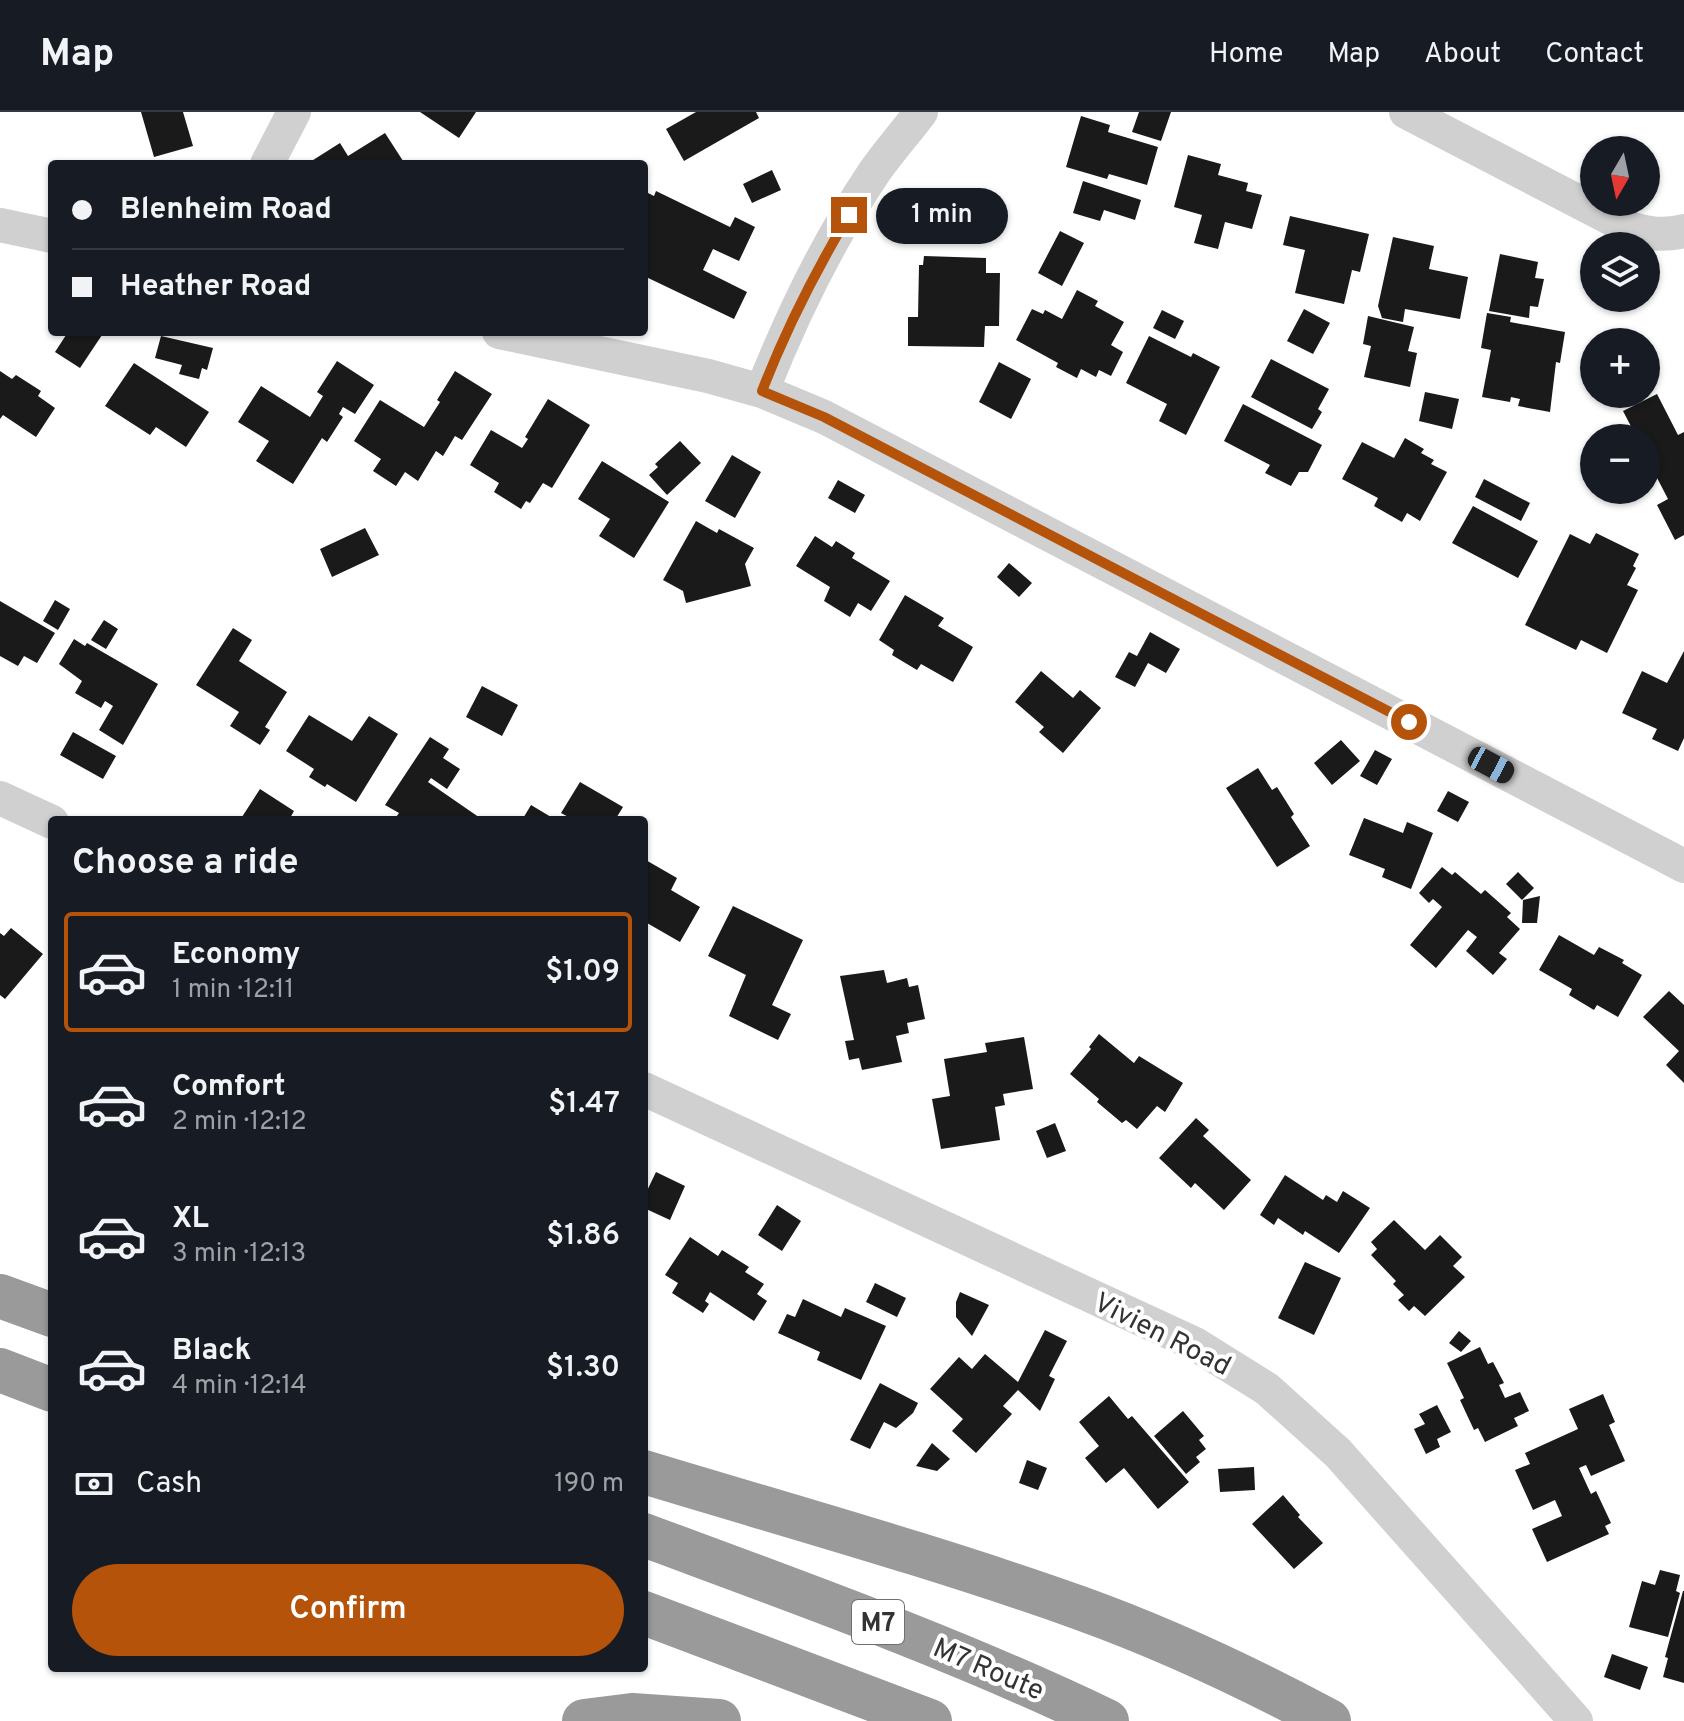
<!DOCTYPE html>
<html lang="en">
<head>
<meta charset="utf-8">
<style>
	:root { --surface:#171b24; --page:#242831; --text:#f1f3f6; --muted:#9ea1a6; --line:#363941; --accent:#b45309 }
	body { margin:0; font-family:Overpass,sans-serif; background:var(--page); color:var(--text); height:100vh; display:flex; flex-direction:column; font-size:30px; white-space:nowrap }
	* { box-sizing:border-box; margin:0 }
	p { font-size:26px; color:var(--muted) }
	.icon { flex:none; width:44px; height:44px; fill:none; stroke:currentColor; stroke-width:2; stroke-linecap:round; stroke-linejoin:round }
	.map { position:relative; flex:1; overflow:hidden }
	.sheet { position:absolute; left:48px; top:704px; width:600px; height:856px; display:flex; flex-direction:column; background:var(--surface); border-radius:8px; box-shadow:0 2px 6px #0004 }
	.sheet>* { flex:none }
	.hud { position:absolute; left:48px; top:48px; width:600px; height:176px; border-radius:8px; box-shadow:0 2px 6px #0004; display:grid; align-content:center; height:176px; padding:0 24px; background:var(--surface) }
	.needle { width:52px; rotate:189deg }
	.fabs { position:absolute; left:1580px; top:24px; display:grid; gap:16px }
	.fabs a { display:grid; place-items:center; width:80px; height:80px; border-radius:50%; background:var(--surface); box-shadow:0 2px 6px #0004; font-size:40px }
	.end { position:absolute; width:36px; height:36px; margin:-18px; border:10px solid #b45309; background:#fff; box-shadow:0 0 0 4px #fff }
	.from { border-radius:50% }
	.bubble { position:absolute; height:56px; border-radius:28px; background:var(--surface); box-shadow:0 2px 6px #0004; font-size:26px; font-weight:600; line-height:56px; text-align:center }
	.car { position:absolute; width:24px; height:48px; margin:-24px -12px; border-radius:10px; box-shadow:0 0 6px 2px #0007; background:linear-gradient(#222 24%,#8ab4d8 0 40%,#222 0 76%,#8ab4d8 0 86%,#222 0) }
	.hud b { display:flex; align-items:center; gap:28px; height:76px; font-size:30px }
	.hud b+b { border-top:2px solid var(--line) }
	.hud i { width:20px; height:20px; background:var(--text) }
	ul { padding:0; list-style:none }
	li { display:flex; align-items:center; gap:24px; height:120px; margin:0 16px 12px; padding:0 8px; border:4px solid transparent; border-radius:8px }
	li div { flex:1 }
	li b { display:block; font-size:30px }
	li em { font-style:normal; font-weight:600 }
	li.on { border-color:var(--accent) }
	li>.icon { width:72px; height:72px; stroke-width:1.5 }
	h2 { padding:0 24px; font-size:36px; line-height:96px }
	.pay { display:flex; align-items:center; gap:20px; height:88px; padding:0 24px; font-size:30px }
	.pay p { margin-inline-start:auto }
	.button { display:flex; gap:16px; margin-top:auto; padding:16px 24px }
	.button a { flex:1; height:92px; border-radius:48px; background:var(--accent); color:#fff; font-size:32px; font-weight:600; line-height:92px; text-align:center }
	header { display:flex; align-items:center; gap:48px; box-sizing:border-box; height:112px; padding:0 40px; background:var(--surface); border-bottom:2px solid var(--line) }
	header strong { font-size:38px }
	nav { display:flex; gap:44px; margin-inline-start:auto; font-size:28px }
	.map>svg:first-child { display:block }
</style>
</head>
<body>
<header>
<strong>Map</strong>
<nav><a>Home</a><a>Map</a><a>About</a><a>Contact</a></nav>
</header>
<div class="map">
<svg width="1684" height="1609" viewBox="0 0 1684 1609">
	<rect width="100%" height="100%" fill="#fff"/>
	<path fill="#1a1a1a" d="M141,0H183L193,34L154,45Z
		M420,0H476L459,26Z
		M696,0H756L759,6L684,49L666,17Z
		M1139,0H1171L1161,29L1132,20Z
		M1081,4L1110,13L1108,20L1158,35L1147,73L1109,62L1107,67L1066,55Z
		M385,21L405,52H311L310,50L340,31L348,44Z
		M1188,43L1221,52L1218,63L1248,71L1246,79L1262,83L1252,117L1225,110L1218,137L1194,131L1202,103L1174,95Z
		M772,58L781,78L752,91L743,72Z
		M1083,69L1141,88L1135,108L1104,98L1100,109L1073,101Z
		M644,79L654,84L656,79L730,115L735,105L755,115L739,149L713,137L703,158L747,180L734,207L644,164Z
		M1290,104L1369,122L1360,160L1352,158L1344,192L1295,181L1305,138L1283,133Z
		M1060,119L1084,131L1062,174L1038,161Z
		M1393,125L1434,134L1429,157L1468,165L1460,207L1405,197L1403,210L1382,206L1378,194Z
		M1500,142L1538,150L1535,166L1544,167L1538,195L1530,194L1529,206L1489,199Z
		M924,144L986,146V161H1000L999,214H985L984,235L908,234V205H918L919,153H923Z
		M1077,178L1098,189L1095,194L1124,210L1111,233L1123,240L1111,264L1099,258L1096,265L1081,257L1077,266L1056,255L1058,251L1016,228L1032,197L1043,202L1045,198L1062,207Z
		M1304,197L1330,211L1313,242L1287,229Z
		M1162,198L1184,209L1175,227L1153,216Z
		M1487,201L1511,205L1510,210L1565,220L1560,251L1556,250L1550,300L1518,294L1520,287L1511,285L1510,290L1482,285L1491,238L1481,236Z
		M1368,204L1414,215L1408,239L1417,241L1410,275L1364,265L1371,234L1363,232Z
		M68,220H104L80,256L55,240Z
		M161,224L213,236L207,258L202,256L199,267L179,262L182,253L155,246Z
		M1149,224L1191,245L1193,241L1220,255L1186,323L1159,309L1167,292L1126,271Z
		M1271,247L1329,277L1318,297L1322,300L1312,317L1251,285Z
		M337,249L374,273L355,302L343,295L339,302L343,305L327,330L322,326L293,372L256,349L269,329L238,310L261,274L310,305L323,284L317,280Z
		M999,250L1031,267L1011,307L979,290Z
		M134,251L209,300L186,335L156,315L150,323L105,294Z
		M0,259L12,267L16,263L41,279L38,284L55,296L36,325L3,303L0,307Z
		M455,259L492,282L462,328L455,324L443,344L436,339L418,369L405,360L396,374L373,359L381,347L354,329L380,288L424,315L440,290L437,288Z
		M1425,280L1459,287L1452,317L1419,309Z
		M1657,282L1678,323L1684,320V423L1675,428L1657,393L1668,387L1655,362L1659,360L1656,354L1649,358L1646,351V326H1637L1623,299Z
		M548,287L590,313L552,376L543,371L530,391L526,389L521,397L494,380L499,371L470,353L491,318L522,336L528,327L525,325Z
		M1243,292L1322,333L1308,360H1299L1291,374L1265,361L1270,353L1224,329Z
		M1405,326L1424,337L1421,341L1434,348L1431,352L1447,360L1420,409L1407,401L1402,410L1374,394L1378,386L1342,367L1362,330L1394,346Z
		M680,329L701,351L667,383L649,363L658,355L655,352Z
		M732,343L761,360L735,406L705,389Z
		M602,349L669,390L634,446L599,424L610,407L578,387Z
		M1484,367L1530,391L1521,409L1475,385Z
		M838,368L865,383L855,401L828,386Z
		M1473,394L1538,429L1518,466L1452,431Z
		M696,409L717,421L719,417L754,436L745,452L751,474L686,491L683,479L663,468Z
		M365,416L379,443L332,465L320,437Z
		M1596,421L1639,442L1633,454L1636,456L1627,473L1638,478L1607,541L1581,528L1576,538L1525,513L1570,422L1590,432Z
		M815,424L832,435L836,429L855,441L852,446L890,469L871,499L858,491L850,505L824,489L830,475L796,454Z
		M1009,451L1032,471L1019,485L997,465Z
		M905,483L944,506L938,514L973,535L953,570L921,552L917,558L892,543L894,538L879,528Z
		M55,488L70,497L58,518L43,509Z
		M0,489L55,521L37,551L24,544L18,554L0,544Z
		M104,508L118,517L106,537L91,528Z
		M233,516L252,528L239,549L287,580L265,615L270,618L260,633L230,614L239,600L196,573Z
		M1150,520L1180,537L1166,561L1148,551L1135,575L1115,565L1129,540L1137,544Z
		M74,527L85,534L87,531L158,572L123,633L99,618L113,594L105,589L101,596L75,581L82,569L59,552Z
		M1684,539V626L1678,639L1652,627L1657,617L1622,601L1642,559L1667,571Z
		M1041,559L1073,586L1080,578L1101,596L1063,641L1039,620L1044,615L1015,590Z
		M482,574L518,593L502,624L466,605Z
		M309,603L352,629L369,604L398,622L356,690L327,672L325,675L309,665L314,657L286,639Z
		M73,620L116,644L103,667L60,643Z
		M430,625L449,637L443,646L460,657L447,677L431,666L428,670L483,708H394L399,701L385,693Z
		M1341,628L1360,649L1332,673L1314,651Z
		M1375,638L1392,647L1377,673L1360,664Z
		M1258,656L1272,678L1277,675L1294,702L1291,705L1310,734L1277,755L1226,676Z
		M580,670L623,695L615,708H574L561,701Z
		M260,677L294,699L289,708H240Z
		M1448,679L1469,690L1458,710L1437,699Z
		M531,693L556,708H522Z
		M1364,706L1403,721L1407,710L1433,721L1411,777L1382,765L1385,757L1349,743Z
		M644,747L677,766L671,778L700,795L680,830L647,811L644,816Z
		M1442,755L1452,763L1455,760L1481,782L1485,778L1511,801L1507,805L1520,817L1499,841L1507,847L1493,863L1466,839L1477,825L1468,818L1436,856L1410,833L1442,795L1433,787L1429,791L1419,781Z
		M1518,760L1534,776L1522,788L1506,772Z
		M1540,784L1537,811H1522L1523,788Z
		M733,794L803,828L772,893L791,902L778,928L729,904L746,863L708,844Z
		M11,816L43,842L5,887L0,883V821L4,824Z
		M1559,823L1594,843L1599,835L1624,848L1622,851L1642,863L1618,905L1597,893L1594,898L1569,883L1572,877L1539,858Z
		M884,858L887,871L907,866L909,875L918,873L925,907L907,911L909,921L896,924L902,950L862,958L859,946L849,948L845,929L854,928L840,864Z
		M1669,879L1684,893V971L1666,953L1679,939L1643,905Z
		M1099,922L1134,951L1139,944L1183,971L1165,1000L1157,994L1137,1017L1126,1008L1122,1011L1097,990L1099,987L1070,962L1091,937L1089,935Z
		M1024,925L1033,977L1003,982L1005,993L995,995L1000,1028L941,1037L932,987L950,984L944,947L987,940L985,931Z
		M1196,1006L1209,1018L1203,1024L1251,1068L1224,1098L1195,1071L1191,1076L1159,1046Z
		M1055,1011L1066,1039L1047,1046L1036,1019Z
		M656,1060L685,1074L670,1108L644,1096V1085Z
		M1285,1063L1323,1088L1326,1083L1337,1090L1343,1079L1370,1096L1339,1141L1305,1119L1303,1123L1278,1106L1274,1113L1260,1103Z
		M777,1093L801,1109L782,1139L758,1123Z
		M1394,1108L1425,1138L1440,1123L1462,1145L1453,1154L1465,1165L1425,1204L1414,1194L1409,1199L1398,1188L1404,1183L1393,1172L1396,1169L1371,1143L1377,1137L1371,1130Z
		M690,1125L718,1144L722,1138L749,1155L745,1160L764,1172L757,1182L767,1189L754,1209L710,1180L705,1189L709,1192L703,1201L672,1181L678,1171L665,1163Z
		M1305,1150L1341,1166L1314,1223L1278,1206Z
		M875,1171L906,1186L897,1205L866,1190Z
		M960,1180L989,1193L972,1224L956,1205V1190Z
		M803,1187L841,1205L845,1196L886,1214L861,1268L817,1248L820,1240L778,1221L787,1202L795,1205Z
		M1045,1218L1067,1229L1049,1264L1055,1267L1040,1299L1018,1278L1003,1294L1012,1302L976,1341L952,1319L963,1307L930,1277L959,1245L972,1257L985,1242L1018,1270Z
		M1459,1219L1471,1229L1461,1240L1449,1231Z
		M1480,1235L1488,1252L1493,1250L1504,1271L1499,1273L1505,1286L1520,1280L1529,1299L1514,1306L1518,1314L1485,1330L1478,1316L1474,1318L1460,1288L1464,1286L1447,1251Z
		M880,1271L918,1291L913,1301L896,1316L884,1310L870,1337L850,1328Z
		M1603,1282L1615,1310L1609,1313L1625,1349L1591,1364L1586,1353L1579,1356L1591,1382L1596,1379L1611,1411L1605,1414L1609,1422L1547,1450L1532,1417L1562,1404L1555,1388L1533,1398L1515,1358L1530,1352L1525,1341L1578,1317L1569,1297Z
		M1109,1284L1128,1307L1132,1304L1189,1370L1158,1397L1124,1356L1106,1371L1085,1346L1099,1334L1079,1310Z
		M1437,1293L1451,1320L1437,1327L1440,1335L1426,1342L1414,1317L1425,1312L1419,1302Z
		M1183,1299L1204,1324L1199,1328L1206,1337L1196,1345L1200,1350L1186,1362L1154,1324Z
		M932,1331L950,1347L937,1359L916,1354Z
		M1027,1348L1047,1356L1038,1378L1019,1371Z
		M1254,1355L1255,1378L1220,1380L1218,1357Z
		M1283,1383L1300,1403L1298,1405L1323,1431L1294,1457L1252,1412Z
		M1660,1458L1680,1463L1676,1479L1680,1481L1668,1525L1629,1515L1642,1469L1655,1473Z
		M1683,1479H1684V1571L1663,1565L1668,1546L1665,1545Z
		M1612,1542L1648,1555L1640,1578L1604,1565Z"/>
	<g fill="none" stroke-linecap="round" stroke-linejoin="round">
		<path stroke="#d0d0d0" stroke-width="34" d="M1406,0L1629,116C1648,122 1664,124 1684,119
			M267,52L294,0
			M0,113L52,124
			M499,220L708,264L762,279L824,305L1684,754
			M762,279C792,203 829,127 875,59C889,39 906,20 921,0
			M0,686L52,710
			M644,977L1195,1232L1267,1277L1338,1341L1576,1609"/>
		<path stroke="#9a9a9a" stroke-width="44" d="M0,1184L52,1203
			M0,1258L52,1278
			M644,1360C789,1404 937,1445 1080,1496C1166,1527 1249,1566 1329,1609
			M644,1423C800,1481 957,1537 1107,1609
			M644,1501L930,1609
			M584,1609L632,1603L719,1609"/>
	</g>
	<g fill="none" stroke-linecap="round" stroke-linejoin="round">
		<path stroke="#b45309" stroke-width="10" d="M849,103C815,160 786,217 762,279L824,305L1409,610"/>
	</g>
	<g text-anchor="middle" stroke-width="8" stroke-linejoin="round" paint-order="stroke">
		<rect fill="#fff" stroke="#707070" stroke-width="2" x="852" y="1488" width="52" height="44" rx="6"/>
		<g font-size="26" font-weight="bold" fill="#333">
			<text x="878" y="1519">M7</text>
		</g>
		<g font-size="28" fill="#333" stroke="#fff">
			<text transform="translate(1163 1221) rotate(27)" y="10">Vivien Road</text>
			<text transform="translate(989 1556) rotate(23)" y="10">M7 Route</text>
		</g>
	</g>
</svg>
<div class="fabs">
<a><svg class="needle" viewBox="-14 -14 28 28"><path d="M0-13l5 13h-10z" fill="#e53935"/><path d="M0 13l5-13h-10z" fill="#9ea1a6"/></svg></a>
<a><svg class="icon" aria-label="layers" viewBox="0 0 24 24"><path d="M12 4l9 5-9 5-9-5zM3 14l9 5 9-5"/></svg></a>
<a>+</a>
<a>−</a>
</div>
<i class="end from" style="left:1409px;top:610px"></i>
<i class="end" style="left:849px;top:103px"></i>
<div class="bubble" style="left:876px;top:76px;width:132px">1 min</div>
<i class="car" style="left:1491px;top:653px;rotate:118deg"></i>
<div class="hud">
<b><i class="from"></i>Blenheim Road</b>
<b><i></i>Heather Road</b>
</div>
<section class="sheet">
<h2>Choose a ride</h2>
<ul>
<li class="on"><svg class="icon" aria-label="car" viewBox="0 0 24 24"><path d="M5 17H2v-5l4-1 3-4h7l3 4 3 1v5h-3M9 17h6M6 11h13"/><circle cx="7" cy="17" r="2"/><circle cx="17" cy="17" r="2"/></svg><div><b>Economy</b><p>1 min · 12:11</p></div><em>$1.09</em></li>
<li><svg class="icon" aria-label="car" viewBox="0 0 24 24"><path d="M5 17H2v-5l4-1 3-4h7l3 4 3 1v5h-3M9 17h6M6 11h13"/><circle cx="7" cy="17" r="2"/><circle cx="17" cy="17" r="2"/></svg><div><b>Comfort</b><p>2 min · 12:12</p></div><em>$1.47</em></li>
<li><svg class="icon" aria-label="car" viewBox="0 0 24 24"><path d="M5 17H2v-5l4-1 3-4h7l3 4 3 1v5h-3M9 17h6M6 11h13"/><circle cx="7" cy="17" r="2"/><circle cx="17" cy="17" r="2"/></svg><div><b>XL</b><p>3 min · 12:13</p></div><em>$1.86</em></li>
<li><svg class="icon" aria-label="car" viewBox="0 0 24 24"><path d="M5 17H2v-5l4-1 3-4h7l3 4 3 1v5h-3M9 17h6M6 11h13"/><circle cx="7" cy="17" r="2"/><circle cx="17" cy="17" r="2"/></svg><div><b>Black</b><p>4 min · 12:14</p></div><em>$1.30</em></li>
</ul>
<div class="pay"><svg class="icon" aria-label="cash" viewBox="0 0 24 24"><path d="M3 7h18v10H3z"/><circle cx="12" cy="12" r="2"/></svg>Cash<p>190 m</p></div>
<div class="button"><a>Confirm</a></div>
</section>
</div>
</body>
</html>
